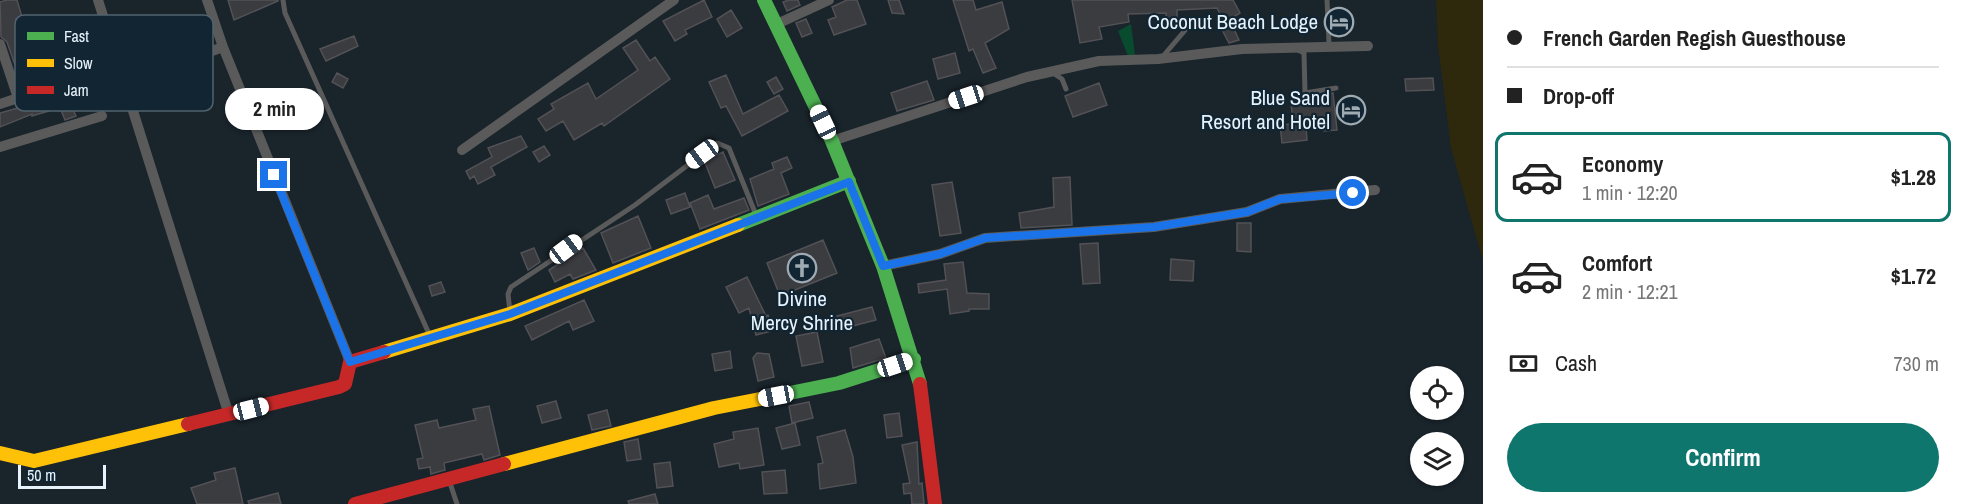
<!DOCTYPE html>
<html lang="en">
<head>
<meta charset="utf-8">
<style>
	:root { --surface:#fff; --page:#f6f6f6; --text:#222; --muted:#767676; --line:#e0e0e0; --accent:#0f766e }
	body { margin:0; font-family:"Archivo Narrow",sans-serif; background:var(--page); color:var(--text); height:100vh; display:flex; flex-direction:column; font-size:22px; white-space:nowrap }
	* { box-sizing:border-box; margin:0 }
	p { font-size:20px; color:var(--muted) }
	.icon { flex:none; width:33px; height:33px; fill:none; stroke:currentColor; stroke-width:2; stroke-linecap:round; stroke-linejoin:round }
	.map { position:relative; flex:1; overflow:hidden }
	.side { display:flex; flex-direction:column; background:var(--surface); width:480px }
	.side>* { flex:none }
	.top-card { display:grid; align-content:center; height:132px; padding:0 24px; background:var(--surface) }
	.controls { position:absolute; left:1410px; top:366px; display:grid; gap:12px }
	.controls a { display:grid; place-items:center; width:54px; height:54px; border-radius:50%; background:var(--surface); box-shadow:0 2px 4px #0004; font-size:30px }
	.scale { position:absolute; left:18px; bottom:15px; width:88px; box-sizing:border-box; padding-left:6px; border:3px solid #e7f3fc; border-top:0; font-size:16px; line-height:21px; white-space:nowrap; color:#e7f3fc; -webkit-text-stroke:4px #122532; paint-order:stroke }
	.end { position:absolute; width:27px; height:27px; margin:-14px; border:8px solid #1a73e8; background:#fff; box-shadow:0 0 0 3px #fff }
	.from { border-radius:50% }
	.bubble { position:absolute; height:42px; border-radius:21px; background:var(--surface); box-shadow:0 2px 4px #0004; font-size:20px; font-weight:700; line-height:42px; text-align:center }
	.car { position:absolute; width:18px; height:36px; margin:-18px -9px; border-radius:8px; box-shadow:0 0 4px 2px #0007; background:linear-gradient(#fff 24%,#345 0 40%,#fff 0 76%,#345 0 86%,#fff 0) }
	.top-card b { display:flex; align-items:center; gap:21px; height:57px; font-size:22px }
	.top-card b+b { border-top:2px solid var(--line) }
	.top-card i { width:15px; height:15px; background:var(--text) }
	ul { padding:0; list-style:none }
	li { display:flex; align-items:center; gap:18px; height:90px; margin:0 12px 9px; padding:0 12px; border:3px solid transparent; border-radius:12px }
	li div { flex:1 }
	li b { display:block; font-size:22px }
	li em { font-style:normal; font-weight:700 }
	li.on { border-color:var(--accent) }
	li>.icon { width:54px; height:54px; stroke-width:1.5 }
	.pay { display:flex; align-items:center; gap:15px; height:66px; padding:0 24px; font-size:22px }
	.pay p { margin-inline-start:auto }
	.button { display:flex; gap:12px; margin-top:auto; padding:12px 24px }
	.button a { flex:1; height:69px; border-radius:36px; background:var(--accent); color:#fff; font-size:24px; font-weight:700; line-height:69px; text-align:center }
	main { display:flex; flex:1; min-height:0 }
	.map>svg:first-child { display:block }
</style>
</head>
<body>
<main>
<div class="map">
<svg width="1483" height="504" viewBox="0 0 1483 504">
	<rect width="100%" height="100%" fill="#19242b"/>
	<path fill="#094b2e" d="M1131,24L1135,55L1128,56L1118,31Z"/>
	<path fill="#2e280d" d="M1436,0H1483V261L1451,148L1438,45Z"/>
	<path fill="#3b3c40" stroke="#525156" stroke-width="1.5" d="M7,0H17L22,17L16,19L23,38L27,37L32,52L27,53L41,88L24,91L7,42L1,37L0,2Z
		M228,0H278V1L234,20Z
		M704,0L712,17L685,30L687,34L675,41L663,21Z
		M789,0H798L800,5L787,11L783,2Z
		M847,0H857L866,24L834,35L828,20L836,17L832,7Z
		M888,0H899L904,14L892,13Z
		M953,0H973L976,10L1002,2L1009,29L985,43L996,68L983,73L973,49L969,51Z
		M1072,0H1233L1240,13L1235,16L1240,26L1234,29L1239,40L1229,43L1220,26L1225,24L1217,8L1177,10V18L1166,20V13L1128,14L1129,22L1099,27L1102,39L1080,43Z
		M731,10L742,28L727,37L717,19Z
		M806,19L812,33L802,37L796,23Z
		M354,36L358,46L326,61L320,49Z
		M636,40L650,61L655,57L670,79L604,126L602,123L574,140L563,121L546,131L538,119L554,109L551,104L588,83L596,99L638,70L623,48Z
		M955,53L960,73L938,79L933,59Z
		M337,73L348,79L343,88L332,82Z
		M726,75L743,114L779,95L788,111L742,136L726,106L721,108L709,82Z
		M776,77L783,89L774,94L767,82Z
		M1433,78L1434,90L1406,91L1405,79Z
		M927,81L934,100L897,111L891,93Z
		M1099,83L1107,105L1073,117L1065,96Z
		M1333,93L1337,130L1324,131V126L1306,127L1307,140L1282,143L1280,125L1293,124L1291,103L1320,100V96Z
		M54,98L56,104L48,107L49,111L32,116V114L0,127V113Z
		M68,99L76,116L65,120L58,103Z
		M521,136L527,147L491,167L495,175L478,184L474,176L470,179L466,171L492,157L488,148Z
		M544,146L550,155L539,162L533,152Z
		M723,152L735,180L715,188L704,160Z
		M787,157L792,168L781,173L789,194L758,206L750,179L774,169L772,163Z
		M1070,177L1072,225L1021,228L1019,213L1054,207L1053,178Z
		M952,182L961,233L940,236L932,185Z
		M685,193L690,207L671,214L666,200Z
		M708,195L714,209L744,198L749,210L700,229L690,203Z
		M638,216L651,248L613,263L601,233Z
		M1237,223H1251V252L1237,251Z
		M823,240L837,273L780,296L767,263Z
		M1098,243L1100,283L1083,284L1080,244Z
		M534,248L540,262L528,270L521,253Z
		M583,248L596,270L573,279L570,274L555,282L549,270Z
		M1171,259L1194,261L1193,281L1170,280Z
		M963,262L967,293L989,294V309H969V311L950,314L947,289L919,293L918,284L946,280L944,264Z
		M747,277L766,316L768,315L772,331L756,335L749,308L739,313L726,287Z
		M441,282L445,292L432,296L429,286Z
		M584,300L594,321L573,330L569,321L532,340L525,326Z
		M872,307L876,320L841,329L837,316Z
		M817,332L823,362L802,366L796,336Z
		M879,339L886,358L853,368L850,348Z
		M730,351L732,368L715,371L712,354Z
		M757,353L769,354L774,377L758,381L753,358Z
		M556,401L561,418L542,423L537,406Z
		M809,402L813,418L792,423L789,406Z
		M489,406L500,455L484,460L482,454L444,463L445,470L431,474L430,467L419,469L417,459L423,458L415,425L437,420L439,428L476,420L473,409Z
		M607,410L611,426L592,430L588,415Z
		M899,413L902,436L887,438L884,415Z
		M795,423L800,445L782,449L776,428Z
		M758,428L764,465L740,469L739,463L719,467L714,444L734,439L733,432Z
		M845,430L853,457L856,483L820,489L818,464L823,463L817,437Z
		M638,439L641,459L627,461L624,442Z
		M917,442L919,484L922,483L924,504H912L911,493L904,494L903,484L910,483L902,445Z
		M670,462L673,486L657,488L654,464Z
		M235,468L243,504H197L191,488L216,480L214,473Z
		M785,470L787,493L764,494L762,472Z
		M278,493L281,504H249L248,501Z
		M655,494L658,504H629L628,501Z"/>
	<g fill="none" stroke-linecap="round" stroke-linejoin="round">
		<path stroke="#5a5a5a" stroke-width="5" d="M283,0L285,13L430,336
			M1325,45L1329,43L1327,0
			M1298,50L1304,53L1305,93L1336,88
			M1164,55L1187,28
			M1053,73L1062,79L1066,89
			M510,312L508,294L511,287L635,205L717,143L729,148L756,215
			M449,480L457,504"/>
		<path stroke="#5a5a5a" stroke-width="10" d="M98,0L229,415
			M207,0L223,47L350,362
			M777,24L829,0
			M0,44L18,98L0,104
			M124,83L223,47
			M832,141L1027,77L1099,61L1158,59L1242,49L1368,46
			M0,147L102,116
			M462,150L674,0
			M883,266L940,254L985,238L1154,227L1247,212L1280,199L1375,190"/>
		<path stroke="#4caf50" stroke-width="14" d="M764,0L832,141L883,266L920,384
			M738,225L849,181
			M760,399L839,383L914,359"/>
		<path stroke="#ffc107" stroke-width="14" d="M384,352L510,314L738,225
			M0,453L34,461L188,424
			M504,464L714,408L760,399"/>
		<path stroke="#c62828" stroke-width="14" d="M920,384L935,504
			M188,424L339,387L345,384L350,362L384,352
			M355,504L504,464"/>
	</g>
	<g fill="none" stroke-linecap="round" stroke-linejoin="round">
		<path stroke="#1a73e8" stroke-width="8" d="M274,175L350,362L510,314L849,182L883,266L940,254L985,238L1154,227L1247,212L1280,199L1353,193"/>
	</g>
	<defs>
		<g id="hotel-ring" transform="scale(1.5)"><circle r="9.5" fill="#122532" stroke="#9fabb3" stroke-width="1.5"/><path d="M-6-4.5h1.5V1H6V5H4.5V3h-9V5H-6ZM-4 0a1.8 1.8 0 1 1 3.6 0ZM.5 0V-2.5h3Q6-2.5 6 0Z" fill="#9fabb3"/></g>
		<g id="church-ring" transform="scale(1.5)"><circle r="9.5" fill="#122532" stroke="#9fabb3" stroke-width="1.5"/><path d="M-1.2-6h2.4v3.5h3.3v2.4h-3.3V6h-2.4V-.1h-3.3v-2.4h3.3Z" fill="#9fabb3"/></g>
	</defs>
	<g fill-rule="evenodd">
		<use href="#hotel-ring" x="1339" y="22"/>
		<use href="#hotel-ring" x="1351" y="110"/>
		<use href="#church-ring" x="802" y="268"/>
	</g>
	<g text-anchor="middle" stroke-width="4.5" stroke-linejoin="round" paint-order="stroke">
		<g font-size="21" fill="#e7f3fc" stroke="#122532" text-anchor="end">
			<text x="1318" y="29">Coconut Beach Lodge</text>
			<text x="1330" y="105">Blue Sand<tspan x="1330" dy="24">Resort and Hotel</tspan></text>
			<text x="802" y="306" text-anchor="middle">Divine<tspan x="802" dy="24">Mercy Shrine</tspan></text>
		</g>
	</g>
	<rect x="15" y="15" width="198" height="96" rx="9" fill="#122532" stroke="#52636f" stroke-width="1.5"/>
	<rect x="27" y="32" width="27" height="8" fill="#4caf50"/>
	<rect x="27" y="59" width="27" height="8" fill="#ffc107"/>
	<rect x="27" y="86" width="27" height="8" fill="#c62828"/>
	<g font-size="16" fill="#e7f3fc">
		<text x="64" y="42">Fast</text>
		<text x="64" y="69">Slow</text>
		<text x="64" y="96">Jam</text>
	</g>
</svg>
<div class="controls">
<a><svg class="icon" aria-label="locate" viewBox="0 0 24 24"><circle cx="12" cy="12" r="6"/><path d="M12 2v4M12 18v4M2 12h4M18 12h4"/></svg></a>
<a><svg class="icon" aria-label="layers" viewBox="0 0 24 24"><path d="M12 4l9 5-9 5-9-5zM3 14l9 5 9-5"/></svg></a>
</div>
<div class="scale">50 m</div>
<i class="end from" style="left:1353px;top:193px"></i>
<i class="end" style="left:274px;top:175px"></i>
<div class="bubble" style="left:225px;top:88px;width:99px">2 min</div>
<i class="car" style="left:966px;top:97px;rotate:252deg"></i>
<i class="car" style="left:823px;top:122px;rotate:335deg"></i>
<i class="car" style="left:702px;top:154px;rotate:234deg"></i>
<i class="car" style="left:566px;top:249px;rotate:53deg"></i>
<i class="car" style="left:895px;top:365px;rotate:72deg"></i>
<i class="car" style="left:776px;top:396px;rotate:259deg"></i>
<i class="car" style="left:251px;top:409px;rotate:76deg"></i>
</div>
<section class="side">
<div class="top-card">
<b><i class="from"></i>French Garden Regish Guesthouse</b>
<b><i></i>Drop-off</b>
</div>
<ul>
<li class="on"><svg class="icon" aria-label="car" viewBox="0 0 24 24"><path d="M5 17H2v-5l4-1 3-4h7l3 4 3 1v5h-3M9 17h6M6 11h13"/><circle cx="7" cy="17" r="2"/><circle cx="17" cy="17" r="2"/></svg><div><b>Economy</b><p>1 min · 12:20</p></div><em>$1.28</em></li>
<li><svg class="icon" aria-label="car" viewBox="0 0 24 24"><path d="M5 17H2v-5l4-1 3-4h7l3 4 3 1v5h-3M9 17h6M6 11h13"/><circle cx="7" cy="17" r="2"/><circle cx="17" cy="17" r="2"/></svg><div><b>Comfort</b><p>2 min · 12:21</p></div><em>$1.72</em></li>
</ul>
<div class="pay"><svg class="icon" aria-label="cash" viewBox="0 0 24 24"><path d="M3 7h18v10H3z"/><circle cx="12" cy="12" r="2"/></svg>Cash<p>730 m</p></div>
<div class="button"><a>Confirm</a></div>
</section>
</main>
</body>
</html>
